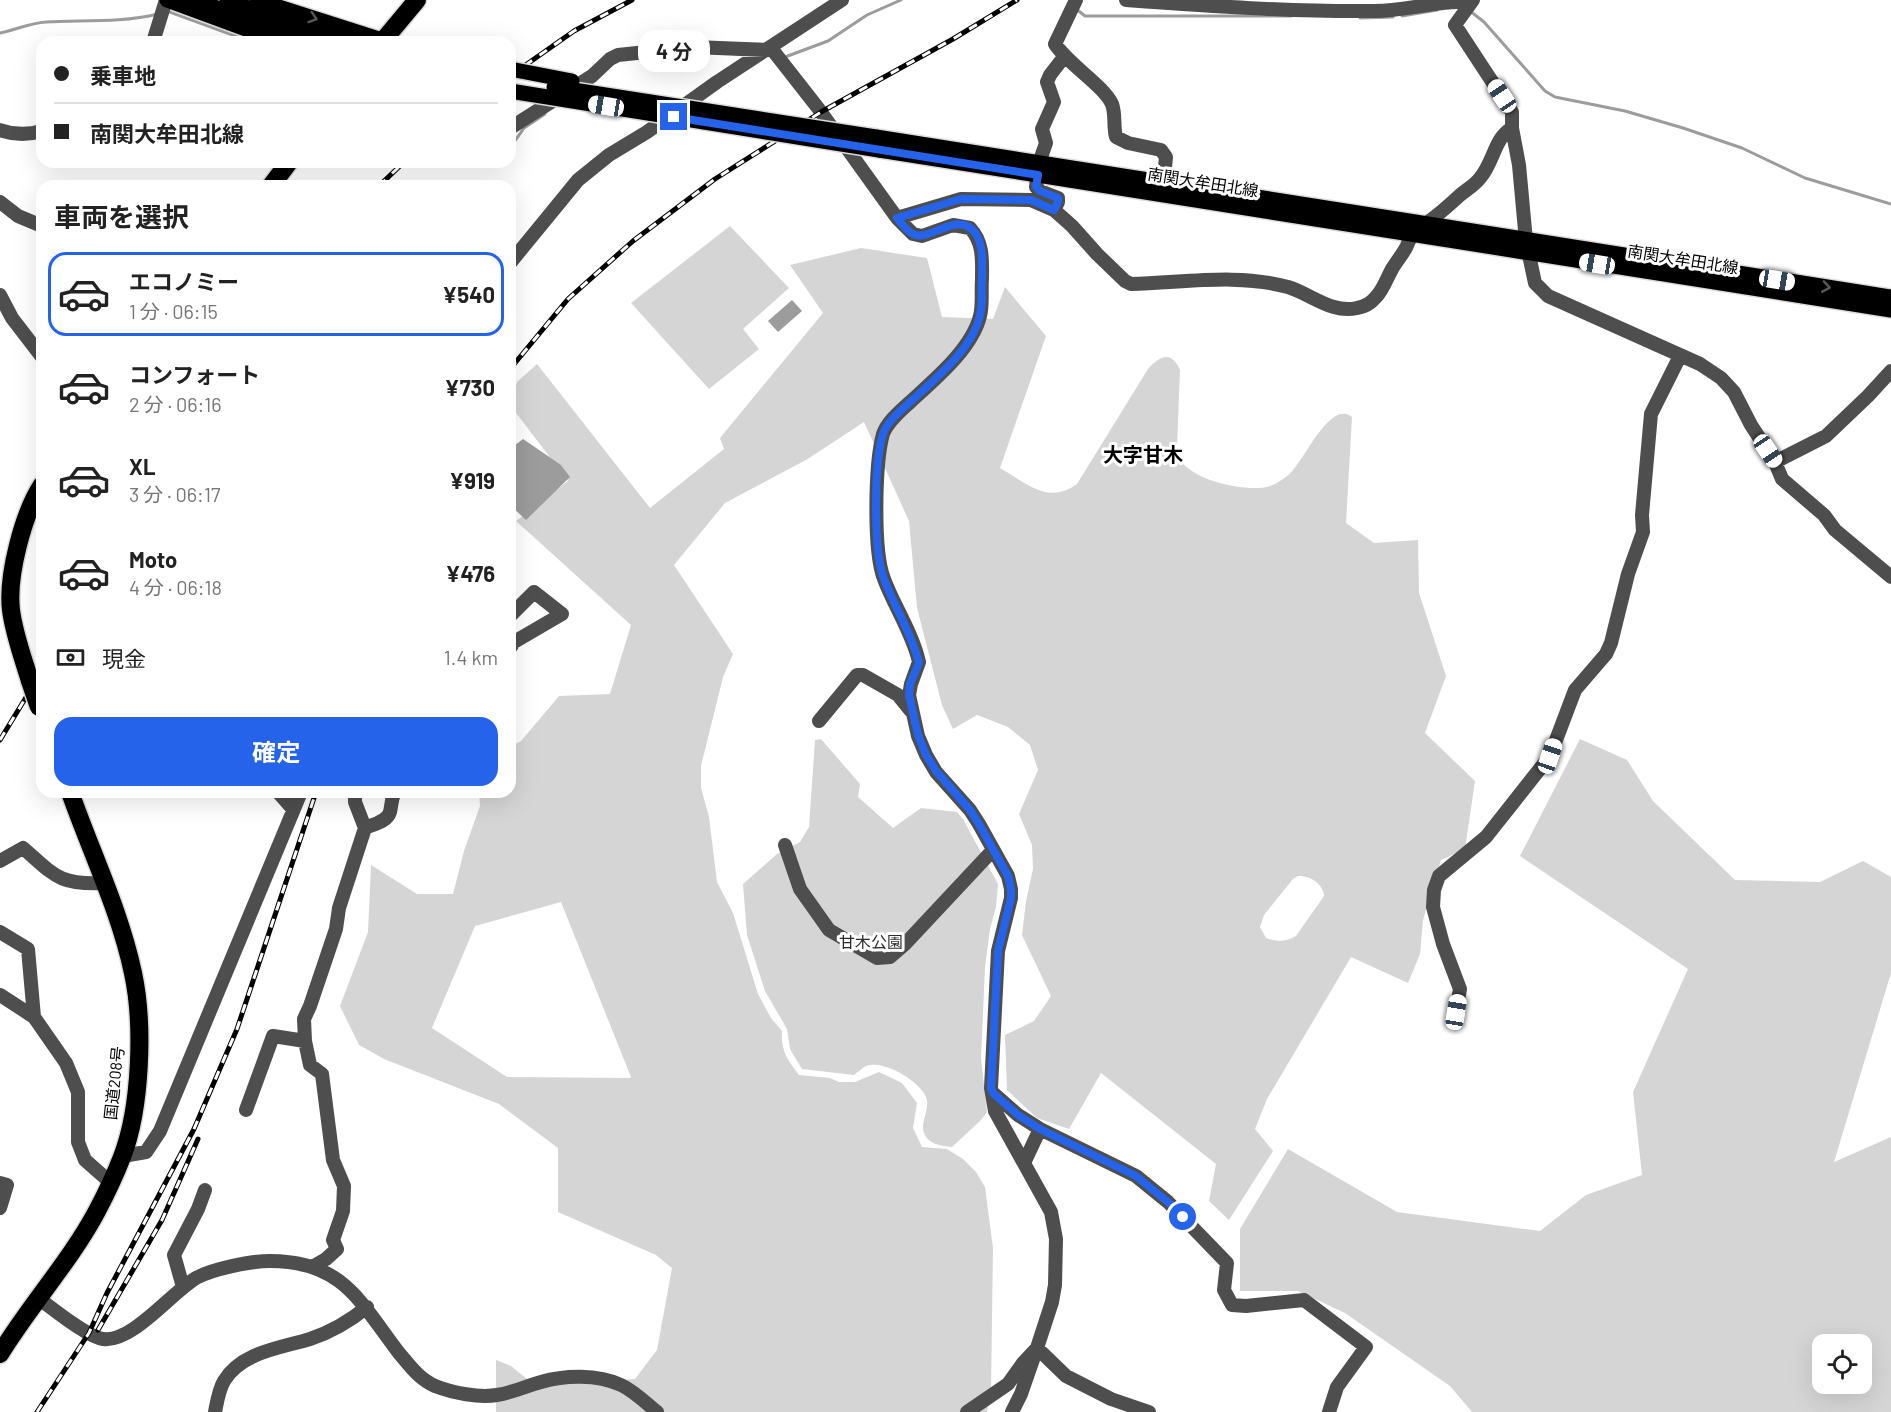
<!DOCTYPE html>
<html lang="ja">
<head>
<meta charset="utf-8">
<style>
	:root { --surface:#fff; --page:#f6f6f6; --text:#222; --muted:#767676; --line:#e0e0e0; --accent:#2563eb }
	body { margin:0; font-family:Barlow,"Noto Sans JP",sans-serif; background:var(--page); color:var(--text); height:100vh; display:flex; flex-direction:column; font-size:22px; white-space:nowrap }
	* { box-sizing:border-box; margin:0 }
	p { font-size:20px; color:var(--muted) }
	.icon { flex:none; width:33px; height:33px; fill:none; stroke:currentColor; stroke-width:2; stroke-linecap:round; stroke-linejoin:round }
	.map { position:relative; flex:1; overflow:hidden }
	.drawer { position:absolute; left:36px; top:180px; width:480px; height:618px; display:flex; flex-direction:column; background:var(--surface); border-radius:18px; box-shadow:0 6px 24px #0002 }
	.drawer>* { flex:none }
	.guide { position:absolute; left:36px; top:36px; width:480px; height:132px; border-radius:18px; box-shadow:0 6px 24px #0002; display:grid; align-content:center; height:132px; padding:0 18px; background:var(--surface) }
	.controls { position:absolute; left:1812px; top:1334px; display:grid; gap:12px }
	.controls a { display:grid; place-items:center; width:60px; height:60px; border-radius:12px; background:var(--surface); box-shadow:0 6px 24px #0002; font-size:30px }
	.end { position:absolute; width:27px; height:27px; margin:-14px; border:8px solid #2563eb; background:#fff; box-shadow:0 0 0 3px #fff }
	.from { border-radius:50% }
	.bubble { position:absolute; height:42px; border-radius:18px; background:var(--surface); box-shadow:0 6px 24px #0002; font-size:20px; font-weight:700; line-height:42px; text-align:center }
	.car { position:absolute; width:18px; height:36px; margin:-18px -9px; border-radius:8px; box-shadow:0 0 4px 2px #0007; background:linear-gradient(#fff 24%,#345 0 40%,#fff 0 76%,#345 0 86%,#fff 0) }
	.guide b { display:flex; align-items:center; gap:21px; height:57px; font-size:22px }
	.guide b+b { border-top:2px solid var(--line) }
	.guide i { width:15px; height:15px; background:var(--text) }
	ul { padding:0; list-style:none }
	li { display:flex; align-items:center; gap:18px; height:84px; margin:0 12px 9px; padding:0 6px; border:3px solid transparent; border-radius:18px }
	li div { flex:1 }
	li b { display:block; font-size:22px }
	li em { font-style:normal; font-weight:700 }
	li.active { border-color:var(--accent) }
	li>.icon { width:54px; height:54px; stroke-width:1.5 }
	h2 { padding:0 18px; font-size:27px; line-height:72px }
	.pay { display:flex; align-items:center; gap:15px; height:66px; padding:0 18px; font-size:22px }
	.pay p { margin-inline-start:auto }
	.primary-button { display:flex; gap:12px; margin-top:auto; padding:12px 18px }
	.primary-button a { flex:1; height:69px; border-radius:18px; background:var(--accent); color:#fff; font-size:24px; font-weight:700; line-height:69px; text-align:center }
	.map>svg:first-child { display:block }
</style>
</head>
<body>
<div class="map">
<svg width="1891" height="1412" viewBox="0 0 1891 1412">
	<rect width="100%" height="100%" fill="#fff"/>
	<path fill="#d5d5d5" fill-rule="evenodd" d="M730,226L789,288L743,329L759,349L709,389L631,303Z
		M861,248L927,258L942,317L993,319L1005,287L1046,336L1000,468C1026,483 1048,505 1077,484L1148,369C1159,357 1171,349 1180,370L1177,448C1178,451 1177,454 1179,457C1188,480 1245,492 1267,487C1274,485 1281,481 1287,476C1303,465 1329,398 1352,417L1346,523L1374,543L1418,540L1419,593L1446,676L1425,733L1475,781L1465,849L1441,860L1423,920L1420,954L1408,983L1351,957L1267,1099L1255,1129L1273,1151L1229,1220L1209,1201L1216,1164L1101,1073L1069,1129L1037,1118L1007,1090L1005,1035L1034,1021L1051,996L1022,935L1026,901L1033,869L1032,845L1019,814L1038,770L1030,745L1008,727L977,715L953,729L942,705L917,608L909,521L864,422L806,460L725,503L674,565L733,654L723,677L701,766V788L709,817L717,882L733,913L758,994L771,1018L782,1031C781,1052 787,1059 799,1075L830,1078L839,1082H855L879,1072L902,1083L917,1103L913,1128L922,1147L947,1149L963,1159L976,1172L985,1187L993,1248L991,1390L987,1412H496V1360L511,1366L527,1379L540,1382L568,1384L635,1379L657,1350L672,1268L656,1255L558,1212V1148L499,1104L384,1059L359,1045L340,1006L368,932L371,865L417,894H453L464,851L480,806L479,792H510V747L521,741L559,696L610,694L631,625L516,521L568,481L510,405V402L517,382L537,364L650,508L724,449L720,438L823,313L790,265ZM1298,876C1309,875 1324,884 1324,896L1296,936C1285,942 1277,942 1266,938L1260,927L1264,915L1293,879ZM561,902L631,1077L630,1078L507,1077L432,1028L475,926Z
		M821,739L860,784L858,797L893,828L921,808L957,812L963,819L998,884L996,907L990,929L985,967L983,1014L981,1058L987,1112L981,1120L952,1147C943,1146 932,1145 926,1137C918,1125 929,1113 927,1100C923,1082 883,1059 866,1066C862,1068 858,1072 854,1075L802,1069L790,1049L787,1029L765,991L747,935L743,884L777,854L800,842L809,827L815,740Z
		M1580,739L1627,760L1653,801L1735,880L1820,882L1863,861L1891,877V973L1834,1162L1891,1137V1412H1472L1450,1386L1345,1313L1298,1291H1240V1229L1288,1149L1397,1212L1540,1231L1586,1195L1642,1175L1633,1092L1688,969L1520,856ZM1822,1344H1862V1383H1822Z"/>
	<path fill="#9c9c9c" d="M792,300L802,311L778,332L768,321Z
		M523,439L561,465L570,477L526,520L510,505V449Z"/>
	<g fill="none" stroke-linecap="round" stroke-linejoin="round">
		<path stroke="#9c9c9c" stroke-width="3" d="M1075,8L1085,16H1291
			M167,11L252,42
			M1470,11L1484,22L1545,91L1555,97L1625,111L1683,128L1742,148L1805,178L1891,204
			M1402,16L1437,10
			M1360,18L1393,17
			M0,33C15,30 30,23 46,22C83,20 121,23 158,14
			M785,57L828,41L867,15L901,0
			M510,148L524,128L545,114"/>
		<g stroke="#dbdbdb" stroke-width="18">
			<path id="major" d="M167,0L270,38
				M195,0L311,42
				M227,0L291,24L346,42
				M257,0L388,42
				M876,137L1891,297
				M879,150L1891,310"/>
		</g>
		<g stroke="#dbdbdb" stroke-width="21">
			<path id="highway" d="M382,42L417,0
				M271,186L289,162
				M30,681C23,658 14,634 11,610C7,576 23,514 42,485
				M0,1354C30,1305 71,1260 97,1211C106,1194 115,1175 122,1157C141,1108 144,1024 133,973C120,911 91,852 70,792"/>
		</g>
		<path stroke="#4e4e4e" stroke-width="14" d="M1076,0L1055,44C1069,65 1103,85 1112,104C1116,115 1113,126 1116,137L1128,143L1161,150L1166,157L1165,167
			M1126,0C1209,6 1292,12 1375,11C1407,11 1439,0 1471,2
			M1473,0L1455,25L1512,112V128L1519,165L1526,241L1535,283L1548,296L1700,364L1721,378L1734,392L1751,425L1775,462L1782,479L1824,515L1835,530L1891,577
			M153,42L166,0
			M771,48L818,108L897,218L913,234L922,236L953,225L970,228C984,243 982,261 982,279C981,291 983,305 980,316C972,349 934,380 909,403C900,411 887,422 883,434C875,463 873,551 884,579C894,606 913,634 919,662L911,684L909,695L918,736L926,755L936,772L970,810L979,824L1008,876L1011,889V898L998,951L991,1088L995,1111L1051,1212L1056,1239L1055,1285L1052,1302L1037,1348L1023,1363L1008,1384L967,1412
			M510,128L592,76L610,59L618,55L694,47L767,50
			M0,130C14,135 28,135 42,131
			M0,202L18,216L42,226
			M1054,210L1058,202V198L1040,191L1036,187L1039,163L1046,143L1042,129L1054,102L1047,82L1050,75L1064,57
			M897,218L961,199L1031,200L1054,210L1072,226L1097,254L1125,281L1131,284C1183,283 1237,273 1288,287C1311,294 1332,314 1357,308C1364,307 1371,303 1376,297C1383,290 1387,278 1392,269C1399,257 1409,248 1411,233C1429,223 1444,210 1459,196C1466,190 1475,185 1480,178C1494,162 1494,138 1512,128
			M510,263L578,180L609,155L647,132L717,82L842,0
			M0,295L12,318L42,357
			M1775,462L1826,436L1868,396L1891,371
			M510,616L534,592L562,614L514,642L510,648
			M819,721L857,675H863L898,695L911,711
			M278,792L293,809
			M365,828C374,824 387,822 390,812C392,804 391,799 395,792
			M785,845L800,889L829,930L877,958L890,957L905,944L993,850
			M0,861L23,848C55,876 59,885 104,883
			M0,932L28,949L34,1017
			M0,995L34,1017L66,1063L78,1092V1142L85,1160L110,1182
			M1456,1012L1460,989L1443,944L1433,907L1434,890L1439,876L1486,837L1550,756L1575,690L1606,654L1611,643L1628,574L1643,532L1642,515L1651,414L1680,356
			M993,1093L1018,1115L1040,1129L1136,1176L1168,1202L1227,1263L1224,1290L1232,1305L1246,1306L1304,1300L1366,1347L1337,1387L1329,1412
			M246,1110L273,1036L305,1041
			M123,1156L146,1152L160,1131L301,792
			M1024,1163L1040,1129
			M0,1183L7,1185L0,1208
			M312,1267L326,1259L337,1249L333,1240L343,1211L344,1186L333,1160L322,1074L310,1065L305,1041L304,1019L310,1006L336,929L339,908L365,828L355,802V792
			M183,1287L174,1255L198,1209L205,1190
			M38,1298C52,1308 87,1337 103,1339C132,1343 171,1293 196,1278C212,1269 251,1261 270,1261C343,1261 360,1302 399,1353C410,1366 419,1379 435,1386C453,1393 479,1398 497,1395C512,1393 526,1386 541,1382C565,1375 597,1374 621,1385C634,1391 646,1403 657,1412
			M215,1412C217,1402 219,1389 224,1381C241,1352 281,1348 310,1339C331,1332 350,1321 367,1307
			M1012,1412L1021,1394L1037,1348L1066,1376L1111,1399L1149,1412"/>
		<use href="#major" stroke="#000" stroke-width="15"/>
		<use href="#highway" stroke="#000" stroke-width="18"/>
		<g stroke="#000" stroke-width="5">
			<path id="rail" d="M510,76L574,31L632,0
				M379,186L404,162
				M510,369L568,299L633,241L715,179L821,112L953,39L1017,0
				M0,740L42,671
				M98,1330L162,1220L198,1139
				M37,1412L89,1333L107,1293L194,1129L237,1029L316,792"/>
		</g>
		<use href="#rail" stroke="#fff" stroke-width="3" stroke-dasharray="9" stroke-linecap="butt"/>
		<g stroke="#dbdbdb" stroke-width="18" stroke-linecap="butt">
			<path id="major-bridge" d="M510,69L572,81
				M554,87L876,137
				M510,91L879,150"/>
		</g>
		<g stroke="#dbdbdb" stroke-width="21" stroke-linecap="butt">
			<path id="highway-bridge" d="M30,681L39,707"/>
		</g>
		<use href="#major-bridge" stroke="#000" stroke-width="15"/>
		<use href="#highway-bridge" stroke="#000" stroke-width="18"/>
	</g>
	<defs><path id="oneway-chevron" d="M-2-3.5L2.5 0L-2 3.5" fill="none" stroke-width="1.6" stroke-linecap="round" stroke-linejoin="round" transform="scale(1.5)"/></defs>
	<g stroke="#595959">
		<use href="#oneway-chevron" transform="translate(313 18) rotate(18)"/>
		<use href="#oneway-chevron" transform="translate(1826 287) rotate(9)"/>
	</g>
	<g fill="none" stroke-linecap="round" stroke-linejoin="round">
		<path stroke="#2563eb" stroke-width="8" d="M674,117L1038,175L1036,187L1040,191L1058,198V202L1054,210L1031,200L961,199L897,218C901,223 907,231 913,234C930,243 959,208 976,234C984,247 982,265 982,279C981,291 983,304 980,315C973,349 934,380 909,403C900,411 887,422 883,434C874,462 873,551 884,579C894,606 912,634 919,663L910,684L909,695L918,735L926,755L936,771L970,810L979,824L1008,876L1011,889V898L998,951L991,1088L993,1093L1018,1115L1040,1129L1136,1176L1168,1202L1183,1217"/>
	</g>
	<g text-anchor="middle" stroke-width="6" stroke-linejoin="round" paint-order="stroke">
		<g font-size="16" fill="#000" stroke="#fff">
			<text transform="translate(1203 182) rotate(9)" y="6">南関大牟田北線</text>
			<text transform="translate(1683 259) rotate(9)" y="6">南関大牟田北線</text>
			<text transform="translate(114 1083) rotate(-84)" y="6">国道208号</text>
		</g>
		<g font-size="16" fill="#2c2c2c" stroke="#fff">
			<text x="871" y="948">甘木公園</text>
		</g>
		<g font-size="20" font-weight="bold" fill="#000" stroke="#fff">
			<text x="1143" y="462">大字甘木</text>
		</g>
	</g>
</svg>
<div class="controls">
<a><svg class="icon" aria-label="locate" viewBox="0 0 24 24"><circle cx="12" cy="12" r="6"/><path d="M12 2v4M12 18v4M2 12h4M18 12h4"/></svg></a>
</div>
<i class="end from" style="left:1183px;top:1217px"></i>
<i class="end" style="left:674px;top:117px"></i>
<div class="bubble" style="left:638px;top:30px;width:72px">4 分</div>
<i class="car" style="left:1502px;top:96px;rotate:326deg"></i>
<i class="car" style="left:606px;top:106px;rotate:279deg"></i>
<i class="car" style="left:1597px;top:264px;rotate:279deg"></i>
<i class="car" style="left:1777px;top:280px;rotate:99deg"></i>
<i class="car" style="left:1768px;top:451px;rotate:146deg"></i>
<i class="car" style="left:1550px;top:756px;rotate:19deg"></i>
<i class="car" style="left:1456px;top:1012px;rotate:9deg"></i>
<div class="guide">
<b><i class="from"></i>乗車地</b>
<b><i></i>南関大牟田北線</b>
</div>
<section class="drawer">
<h2>車両を選択</h2>
<ul>
<li class="active"><svg class="icon" aria-label="car" viewBox="0 0 24 24"><path d="M5 17H2v-5l4-1 3-4h7l3 4 3 1v5h-3M9 17h6M6 11h13"/><circle cx="7" cy="17" r="2"/><circle cx="17" cy="17" r="2"/></svg><div><b>エコノミー</b><p>1 分 · 06:15</p></div><em>¥540</em></li>
<li><svg class="icon" aria-label="car" viewBox="0 0 24 24"><path d="M5 17H2v-5l4-1 3-4h7l3 4 3 1v5h-3M9 17h6M6 11h13"/><circle cx="7" cy="17" r="2"/><circle cx="17" cy="17" r="2"/></svg><div><b>コンフォート</b><p>2 分 · 06:16</p></div><em>¥730</em></li>
<li><svg class="icon" aria-label="car" viewBox="0 0 24 24"><path d="M5 17H2v-5l4-1 3-4h7l3 4 3 1v5h-3M9 17h6M6 11h13"/><circle cx="7" cy="17" r="2"/><circle cx="17" cy="17" r="2"/></svg><div><b>XL</b><p>3 分 · 06:17</p></div><em>¥919</em></li>
<li><svg class="icon" aria-label="car" viewBox="0 0 24 24"><path d="M5 17H2v-5l4-1 3-4h7l3 4 3 1v5h-3M9 17h6M6 11h13"/><circle cx="7" cy="17" r="2"/><circle cx="17" cy="17" r="2"/></svg><div><b>Moto</b><p>4 分 · 06:18</p></div><em>¥476</em></li>
</ul>
<div class="pay"><svg class="icon" aria-label="cash" viewBox="0 0 24 24"><path d="M3 7h18v10H3z"/><circle cx="12" cy="12" r="2"/></svg>現金<p>1.4 km</p></div>
<div class="primary-button"><a>確定</a></div>
</section>
</div>
</body>
</html>
